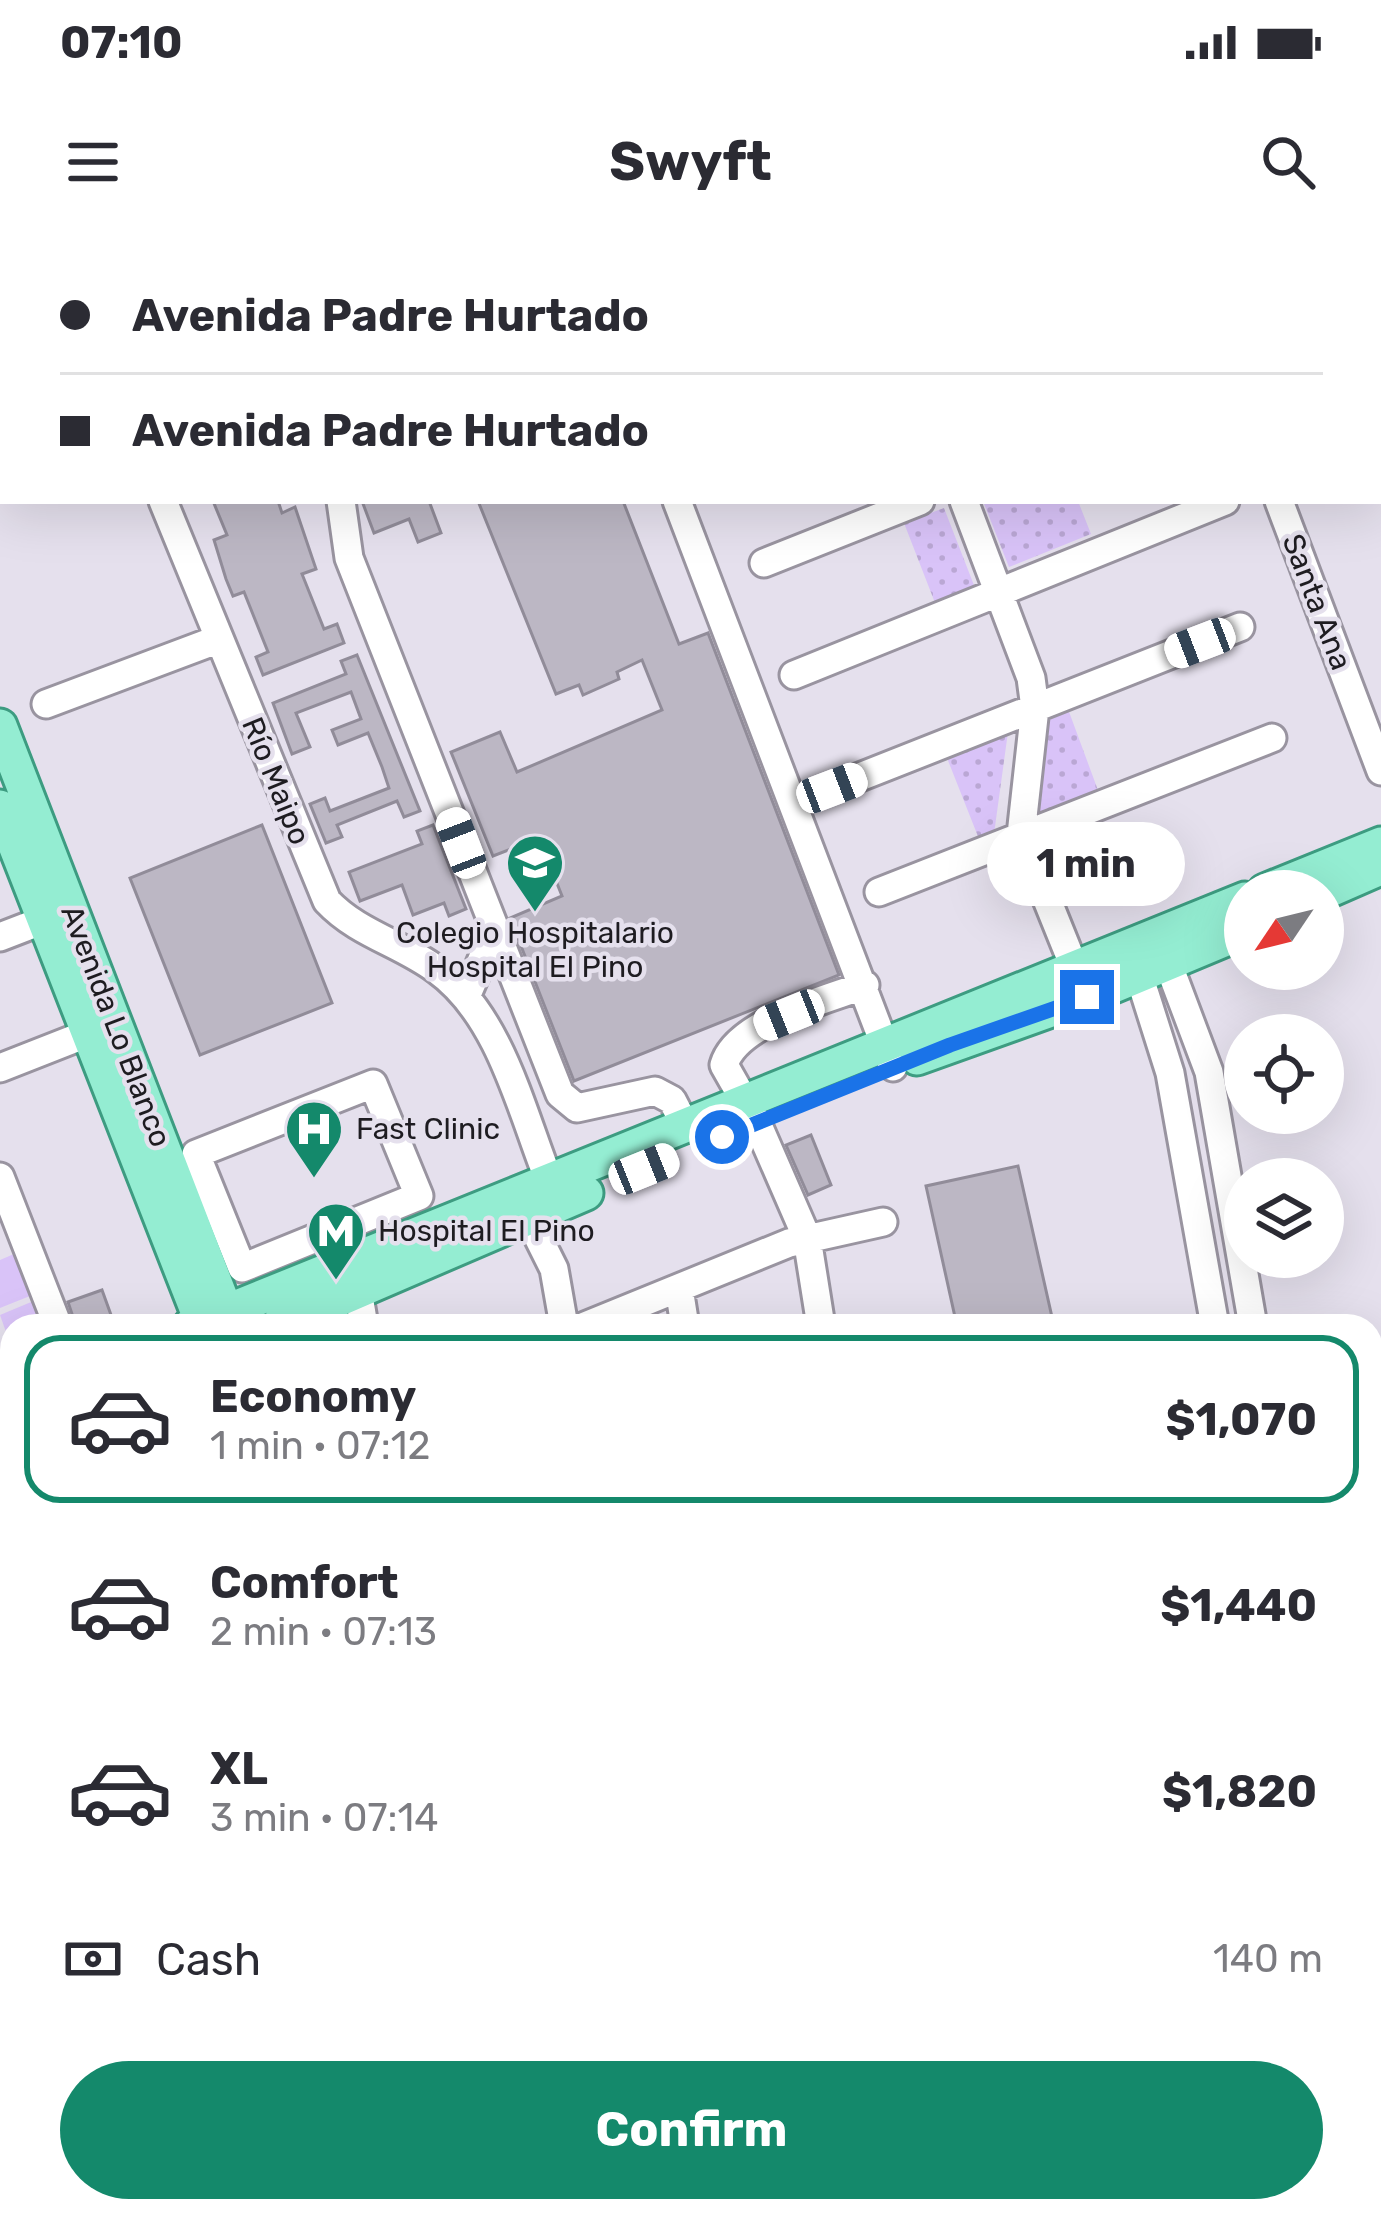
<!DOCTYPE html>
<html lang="en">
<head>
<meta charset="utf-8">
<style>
	:root { --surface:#fff; --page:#f2f2f3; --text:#2b2b33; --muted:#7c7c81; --line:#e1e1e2; --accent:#14896b }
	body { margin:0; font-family:Rubik,sans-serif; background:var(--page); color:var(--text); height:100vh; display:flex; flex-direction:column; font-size:45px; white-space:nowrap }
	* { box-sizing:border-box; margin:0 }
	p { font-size:39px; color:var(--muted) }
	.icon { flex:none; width:66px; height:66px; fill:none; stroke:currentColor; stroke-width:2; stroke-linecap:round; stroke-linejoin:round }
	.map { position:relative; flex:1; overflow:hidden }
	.sheet { position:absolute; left:0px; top:1074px; width:1383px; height:909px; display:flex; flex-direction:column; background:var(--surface); border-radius:36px 36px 0 0; box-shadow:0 12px 48px #0002 }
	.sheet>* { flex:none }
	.hud { position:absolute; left:0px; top:0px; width:1383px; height:264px; box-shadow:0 12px 48px #0002; display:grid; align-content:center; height:264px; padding:0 60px; background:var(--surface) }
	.needle { width:78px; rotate:235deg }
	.fabs { position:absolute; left:1224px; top:630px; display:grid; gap:24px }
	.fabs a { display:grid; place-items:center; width:120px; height:120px; border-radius:50%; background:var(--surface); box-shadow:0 12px 48px #0002; font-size:60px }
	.end { position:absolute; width:54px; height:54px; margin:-27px; border:15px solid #1a73e8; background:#fff; box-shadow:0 0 0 6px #fff }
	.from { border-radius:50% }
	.bubble { position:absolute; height:84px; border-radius:42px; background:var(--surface); box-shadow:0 12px 48px #0002; font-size:39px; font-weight:700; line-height:84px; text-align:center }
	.car { position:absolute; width:36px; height:72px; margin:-36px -18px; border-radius:15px; box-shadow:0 0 9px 3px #0007; background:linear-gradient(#fff 24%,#345 0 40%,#fff 0 76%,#345 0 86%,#fff 0) }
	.hud b { display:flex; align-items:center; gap:42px; height:114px; font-size:45px }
	.hud b+b { border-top:3px solid var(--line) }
	.hud i { width:30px; height:30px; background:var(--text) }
	ul { padding:21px 0 0; list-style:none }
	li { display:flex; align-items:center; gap:36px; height:168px; margin:0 24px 18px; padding:0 36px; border:6px solid transparent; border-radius:36px }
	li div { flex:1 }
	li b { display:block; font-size:45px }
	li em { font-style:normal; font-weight:700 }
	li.on { border-color:var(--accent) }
	li>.icon { width:108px; height:108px; stroke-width:1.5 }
	.pay { display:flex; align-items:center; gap:30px; height:132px; padding:0 60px; font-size:45px }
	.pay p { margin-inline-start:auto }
	.primary-button { display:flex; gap:24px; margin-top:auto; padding:24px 60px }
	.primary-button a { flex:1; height:138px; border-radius:72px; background:var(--accent); color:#fff; font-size:48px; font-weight:700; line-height:138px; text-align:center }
	.status { display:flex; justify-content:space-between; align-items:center; height:84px; padding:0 60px; background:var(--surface); direction:ltr }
	.status svg { height:33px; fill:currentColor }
	header { display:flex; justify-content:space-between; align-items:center; height:156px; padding:0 60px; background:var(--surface); font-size:54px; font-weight:700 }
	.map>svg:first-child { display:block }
</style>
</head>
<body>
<div class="status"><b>07:10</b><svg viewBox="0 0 49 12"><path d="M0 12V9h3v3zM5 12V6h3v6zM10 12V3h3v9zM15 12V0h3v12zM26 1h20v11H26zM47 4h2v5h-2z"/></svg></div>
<header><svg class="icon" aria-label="menu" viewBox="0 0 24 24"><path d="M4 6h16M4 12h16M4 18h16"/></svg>Swyft<svg class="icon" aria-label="search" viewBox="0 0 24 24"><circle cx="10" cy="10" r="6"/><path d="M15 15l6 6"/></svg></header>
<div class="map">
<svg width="1381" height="1981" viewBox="0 0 1381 1981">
	<defs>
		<pattern id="grass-dots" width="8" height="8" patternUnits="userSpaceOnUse" patternTransform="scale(3)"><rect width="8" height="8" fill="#d9c3f8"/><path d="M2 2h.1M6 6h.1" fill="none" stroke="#baa7d4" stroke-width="1.8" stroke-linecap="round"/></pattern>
	</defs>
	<rect width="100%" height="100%" fill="#e5e0ed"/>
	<path fill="url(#grass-dots)" d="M983,261H1078L1091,294L1009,327Z
		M944,268L977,353L937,368L904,283Z
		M1068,469L1099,553L1035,581L1050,477Z
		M1008,492L994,594L981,604L947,518Z"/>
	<path fill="#d9c3f8" d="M14,1014L30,1056L0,1068V1020Z
		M36,1060L46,1086H12V1109L0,1075Z"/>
	<path fill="#bcb7c4" stroke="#918c99" stroke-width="3" d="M213,261H278L282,273L295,267L316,329L302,334L324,389L337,384L344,403L263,435L256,417L268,412L244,352L233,356L226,339L214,300L227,295Z
		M362,261H429L441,293L418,302L409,279L374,293Z
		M478,261H623L679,404L708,393L839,735L574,841L510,678L562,656L539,598L493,616L451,512L500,492L517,532L662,470L642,420L617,432L619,439L583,455L579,445L556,454Z
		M357,415L420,571L404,577L397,561L337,585L342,597L326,603L310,564L325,558L330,571L389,548L382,527L368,493L338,505L332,490L361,479L351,452L296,473L310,507L292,514L273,463L346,434L341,421Z
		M262,585L332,763L200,815L130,638Z
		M433,585L466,669L449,676L444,663L413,675L402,645L360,661L349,632L422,604L417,591Z
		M811,895L831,945L808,955L786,905Z
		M1018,926L1054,1086H957L926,946Z
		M102,1050L115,1086H76L68,1062Z"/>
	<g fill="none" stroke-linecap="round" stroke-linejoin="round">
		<g stroke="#9994a0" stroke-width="33">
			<path id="minor" d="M57,0L58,3
				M864,0L865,3
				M1180,0L1181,3
				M635,2L639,0
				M941,3L948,0
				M0,136L3,143
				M163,261L327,661C358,694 401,703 437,730C501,776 522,874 550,943
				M341,261L349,318L560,854L577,868L655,851L672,860L686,887
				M677,261L893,827
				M964,261L1031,438L1035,468L1021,595L1075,729
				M1279,261L1381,531
				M764,323L920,261
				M794,435L1225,261
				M46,464L219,399
				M832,548L1240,387
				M879,652L1272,498
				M0,697L44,680
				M1162,707L1209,832L1253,1086
				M1133,716L1170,833L1215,1086
				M466,757L495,689
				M0,828L89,793
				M373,844L419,956L242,1028L196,914Z
				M0,937L58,1086
				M528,977L554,1029L564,1086
				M679,1048L685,1086
				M358,1050L364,1086
				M585,1086L789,1003L883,982
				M821,1086L807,998L757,883L724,825C736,782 826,760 865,745
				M0,1230L12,1304
				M1371,1381L1381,1379
				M1371,1532L1381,1530
				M5,1618L12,1659
				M1371,1768L1381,1826
				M0,1946L12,1944
				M155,1971L156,1981
				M542,1971L544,1981
				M679,1971L681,1981
				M815,1971L817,1981
				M951,1971L952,1981
				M1231,1971L1236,1981
				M1369,1971L1371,1981
				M736,1981L797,1971
				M1269,1981L1334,1971"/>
		</g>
		<g stroke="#3d9c81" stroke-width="39">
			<path id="major" d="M0,486L232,1086
				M0,567L203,1086
				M1265,651L1381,604
				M1323,653L1376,630
				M917,818L1087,757L1245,691
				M190,1086L1245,659
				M277,1086L586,953
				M0,1161L12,1156
				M0,1197L12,1192
				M357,1971L358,1981
				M385,1971L387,1981"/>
		</g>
		<use href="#minor" stroke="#fff" stroke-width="27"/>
		<use href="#major" stroke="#94edd2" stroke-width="33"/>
	</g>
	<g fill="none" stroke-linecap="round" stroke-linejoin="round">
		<path stroke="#1a73e8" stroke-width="15" d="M722,897L950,805L1087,757"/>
	</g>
	<defs>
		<g id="school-pin" transform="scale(3)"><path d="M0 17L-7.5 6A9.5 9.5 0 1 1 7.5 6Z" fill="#14896b" stroke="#e5e0ed"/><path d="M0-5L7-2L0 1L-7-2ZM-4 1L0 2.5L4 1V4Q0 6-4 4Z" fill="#fff"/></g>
		<g id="hospital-pin" transform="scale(3)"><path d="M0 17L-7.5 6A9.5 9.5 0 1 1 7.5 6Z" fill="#14896b" stroke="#e5e0ed"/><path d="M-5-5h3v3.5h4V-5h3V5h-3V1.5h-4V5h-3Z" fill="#fff"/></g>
		<g id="metro-pin" transform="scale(3)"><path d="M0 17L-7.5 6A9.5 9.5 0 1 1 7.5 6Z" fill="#14896b" stroke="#e5e0ed"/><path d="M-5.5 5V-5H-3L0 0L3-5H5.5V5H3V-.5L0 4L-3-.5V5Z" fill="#fff"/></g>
	</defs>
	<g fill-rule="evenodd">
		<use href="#school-pin" x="535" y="623"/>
		<use href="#hospital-pin" x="314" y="889"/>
		<use href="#metro-pin" x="336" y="991"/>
	</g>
	<g text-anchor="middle" stroke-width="9" stroke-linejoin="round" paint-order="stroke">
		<g font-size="30" fill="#1e1c21" stroke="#e5e0ed">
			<text transform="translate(1317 362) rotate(69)" y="10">Santa Ana</text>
			<text transform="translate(276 541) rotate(68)" y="10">Río Maipo</text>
			<text transform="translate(116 786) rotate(69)" y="10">Avenida Lo Blanco</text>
		</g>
		<g font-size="30" fill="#1e1c21" stroke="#e5e0ed" text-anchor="start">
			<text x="535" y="703" text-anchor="middle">Colegio Hospitalario<tspan x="535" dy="34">Hospital El Pino</tspan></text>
			<text x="356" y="899">Fast Clinic</text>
			<text x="378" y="1001">Hospital El Pino</text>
		</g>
	</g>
</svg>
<div class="fabs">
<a><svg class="needle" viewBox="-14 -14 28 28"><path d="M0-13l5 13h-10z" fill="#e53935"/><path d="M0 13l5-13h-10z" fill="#7c7c81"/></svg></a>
<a><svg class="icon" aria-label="locate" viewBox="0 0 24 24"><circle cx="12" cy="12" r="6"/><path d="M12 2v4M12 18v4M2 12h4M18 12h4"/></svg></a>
<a><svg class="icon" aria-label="layers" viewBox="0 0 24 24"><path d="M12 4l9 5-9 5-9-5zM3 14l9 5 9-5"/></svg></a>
</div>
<i class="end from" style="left:722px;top:897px"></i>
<i class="end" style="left:1087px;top:757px"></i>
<div class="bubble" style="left:987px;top:582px;width:198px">1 min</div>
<i class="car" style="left:1200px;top:403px;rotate:249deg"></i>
<i class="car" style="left:832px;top:548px;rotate:69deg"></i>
<i class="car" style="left:461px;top:603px;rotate:339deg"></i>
<i class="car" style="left:789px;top:775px;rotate:248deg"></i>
<i class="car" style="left:644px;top:929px;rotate:68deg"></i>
<div class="hud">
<b><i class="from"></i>Avenida Padre Hurtado</b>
<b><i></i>Avenida Padre Hurtado</b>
</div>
<section class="sheet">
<ul>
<li class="on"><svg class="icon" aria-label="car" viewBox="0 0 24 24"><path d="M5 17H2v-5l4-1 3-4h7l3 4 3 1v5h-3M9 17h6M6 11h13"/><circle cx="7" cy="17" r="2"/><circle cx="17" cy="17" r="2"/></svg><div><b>Economy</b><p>1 min · 07:12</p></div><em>$1,070</em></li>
<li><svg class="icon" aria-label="car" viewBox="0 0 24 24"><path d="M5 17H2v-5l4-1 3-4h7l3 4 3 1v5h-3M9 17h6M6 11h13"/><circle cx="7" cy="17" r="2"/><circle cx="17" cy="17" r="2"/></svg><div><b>Comfort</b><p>2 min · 07:13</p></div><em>$1,440</em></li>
<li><svg class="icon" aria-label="car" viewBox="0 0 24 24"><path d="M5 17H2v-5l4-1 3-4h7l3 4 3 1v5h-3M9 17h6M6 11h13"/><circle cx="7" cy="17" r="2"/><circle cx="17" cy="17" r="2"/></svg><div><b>XL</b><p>3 min · 07:14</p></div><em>$1,820</em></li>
</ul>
<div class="pay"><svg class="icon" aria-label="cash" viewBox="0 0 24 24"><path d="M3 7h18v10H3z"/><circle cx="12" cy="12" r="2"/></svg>Cash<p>140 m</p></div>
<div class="primary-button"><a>Confirm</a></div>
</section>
</div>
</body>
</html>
